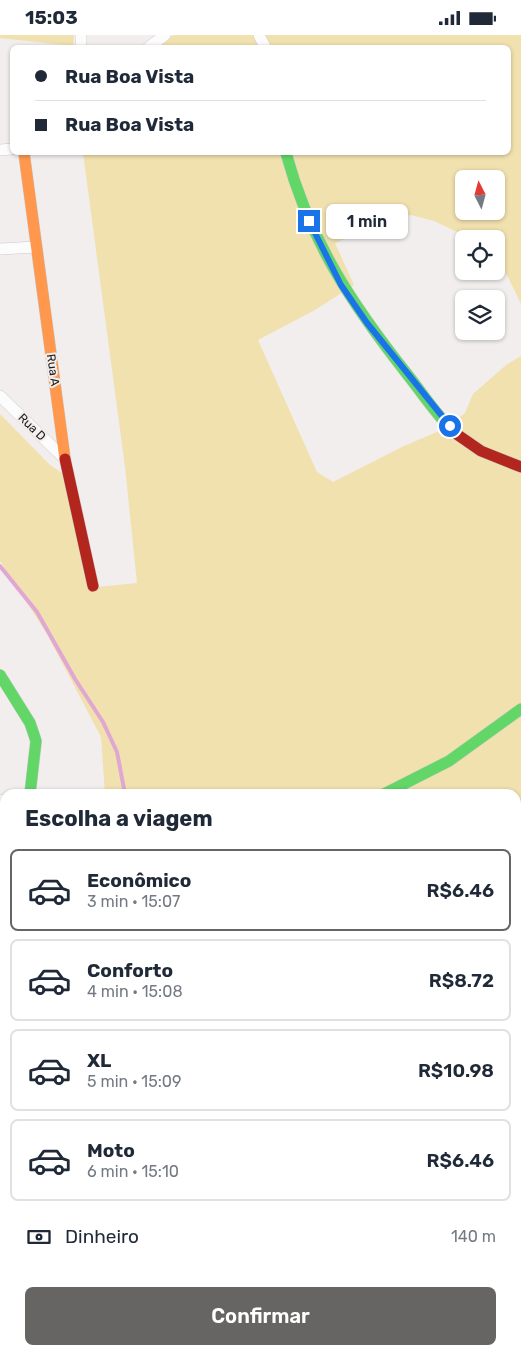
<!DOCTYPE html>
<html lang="pt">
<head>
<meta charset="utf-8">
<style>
	:root { --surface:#fff; --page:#f2f2f3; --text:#1f2937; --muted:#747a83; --line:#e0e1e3; --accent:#676564 }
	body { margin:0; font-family:Rubik,sans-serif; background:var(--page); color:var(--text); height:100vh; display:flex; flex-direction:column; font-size:19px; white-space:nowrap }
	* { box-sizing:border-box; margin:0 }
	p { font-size:16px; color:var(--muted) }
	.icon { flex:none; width:28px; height:28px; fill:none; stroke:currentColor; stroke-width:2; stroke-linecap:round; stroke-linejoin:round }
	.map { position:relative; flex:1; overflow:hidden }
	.side { position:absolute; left:0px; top:754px; width:521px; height:566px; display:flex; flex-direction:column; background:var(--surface); border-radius:15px 15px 0 0; box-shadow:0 1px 4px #0004 }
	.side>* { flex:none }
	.top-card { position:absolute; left:10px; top:10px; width:501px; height:110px; border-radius:8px; box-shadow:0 1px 4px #0004; display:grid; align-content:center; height:110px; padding:0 25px; background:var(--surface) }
	.needle { width:32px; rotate:354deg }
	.buttons { position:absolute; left:455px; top:135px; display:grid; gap:10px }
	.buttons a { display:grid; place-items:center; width:50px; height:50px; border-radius:8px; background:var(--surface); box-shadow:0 1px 4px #0004; font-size:25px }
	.end { position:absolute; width:22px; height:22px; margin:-11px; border:6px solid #1a73e8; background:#fff; box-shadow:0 0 0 2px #fff }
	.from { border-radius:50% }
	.bubble { position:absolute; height:35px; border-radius:8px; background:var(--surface); box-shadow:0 1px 4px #0004; font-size:16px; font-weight:600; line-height:35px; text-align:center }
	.top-card b { display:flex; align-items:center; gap:18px; height:48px; font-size:19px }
	.top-card b+b { border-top:1px solid var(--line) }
	.top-card i { width:12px; height:12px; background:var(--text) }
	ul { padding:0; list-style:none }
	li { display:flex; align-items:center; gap:15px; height:82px; margin:0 10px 8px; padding:0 15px; border:2px solid var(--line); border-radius:8px }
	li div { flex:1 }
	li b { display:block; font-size:19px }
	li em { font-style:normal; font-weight:600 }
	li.selected { border-color:var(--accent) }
	li>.icon { width:45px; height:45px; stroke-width:1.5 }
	h2 { padding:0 25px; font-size:22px; line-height:60px }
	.pay { display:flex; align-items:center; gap:12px; height:55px; padding:0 25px; font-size:19px }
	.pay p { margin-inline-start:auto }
	.primary-button { display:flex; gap:10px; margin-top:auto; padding:10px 25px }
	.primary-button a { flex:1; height:58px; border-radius:8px; background:var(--accent); color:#fff; font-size:20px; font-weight:600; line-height:58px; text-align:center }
	.status { display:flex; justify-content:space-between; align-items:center; height:35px; padding:0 25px; background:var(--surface); direction:ltr }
	.status svg { height:14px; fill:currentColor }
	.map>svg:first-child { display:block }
</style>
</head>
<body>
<div class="status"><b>15:03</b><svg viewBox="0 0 49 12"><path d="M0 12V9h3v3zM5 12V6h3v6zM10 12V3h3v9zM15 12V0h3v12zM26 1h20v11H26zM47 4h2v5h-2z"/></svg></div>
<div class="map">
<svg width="521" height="1319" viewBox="0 0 521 1319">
	<rect width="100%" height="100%" fill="#f1eeed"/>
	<path fill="#f1e1af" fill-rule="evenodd" d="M0,0H74L73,11L0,3Z
		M174,0H521V269L508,242L496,226V204H472L434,186L411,180L400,182L335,208L354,250L315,275L258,305L317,437L333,447L404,411L444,394L465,378L473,359L506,330L521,321V1048L516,1050V759H105L101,702L47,599L0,526V379L50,430L62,438L88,553L137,548L125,432L83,118H509V12H158ZM464,144H496V176H464Z
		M5,906V1315H292L286,1319H0V909Z"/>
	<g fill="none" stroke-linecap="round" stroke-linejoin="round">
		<path stroke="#e0a7d2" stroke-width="4" d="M0,531L37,577L75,644L103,687L117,717L125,759
			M516,815H521
			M0,919L5,914
			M146,1319V1315"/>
		<g stroke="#cccac9" stroke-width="12">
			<path id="street" d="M259,0L265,12
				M81,12V0
				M149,12L165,0
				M0,115L12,114
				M0,214L36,212
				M0,361L65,424
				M0,765H5
				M0,823L5,817
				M516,1065L521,1062
				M516,1172L521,1169
				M516,1282L521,1279
				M356,1315L359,1319
				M288,1319L294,1315
				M459,1319L465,1315"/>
		</g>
		<g stroke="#cccac9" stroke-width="12">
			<path id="fast" d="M286,118C310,206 351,268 407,339C423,359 437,381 455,398
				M0,640L30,688L36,706L30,759
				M384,759L449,726L521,674"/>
		</g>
		<g stroke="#cccac9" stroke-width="12">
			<path id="slow" d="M24,118L65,424"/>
		</g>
		<g stroke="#cccac9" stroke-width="12">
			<path id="jam" d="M455,398L481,416L521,432
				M65,424L93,551"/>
		</g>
		<use href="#street" stroke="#fdfcfc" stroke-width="11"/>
		<use href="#fast" stroke="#63d668" stroke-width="11"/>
		<use href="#slow" stroke="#ff974d" stroke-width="11"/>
		<use href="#jam" stroke="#b3261e" stroke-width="11"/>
	</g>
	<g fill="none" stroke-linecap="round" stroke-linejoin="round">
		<path stroke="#1a73e8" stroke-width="6" d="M309,186L341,250L367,288L450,391"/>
	</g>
	<g text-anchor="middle" stroke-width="4" stroke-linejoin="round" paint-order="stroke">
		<g font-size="12" fill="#1d1b1a" stroke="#f3edeb">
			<text transform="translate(53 335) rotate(82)" y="4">Rua A</text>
			<text transform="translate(32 392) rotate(44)" y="4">Rua D</text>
		</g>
	</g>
</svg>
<div class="buttons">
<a><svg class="needle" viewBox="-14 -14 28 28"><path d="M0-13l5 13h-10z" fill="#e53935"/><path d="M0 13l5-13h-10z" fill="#747a83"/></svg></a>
<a><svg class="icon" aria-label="locate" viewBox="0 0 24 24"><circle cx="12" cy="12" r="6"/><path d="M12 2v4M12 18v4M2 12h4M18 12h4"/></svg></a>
<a><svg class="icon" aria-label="layers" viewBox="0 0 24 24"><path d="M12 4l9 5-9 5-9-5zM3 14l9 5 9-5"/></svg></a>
</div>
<i class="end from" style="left:450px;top:391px"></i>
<i class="end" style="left:309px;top:186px"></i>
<div class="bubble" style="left:326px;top:169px;width:82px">1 min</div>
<div class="top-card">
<b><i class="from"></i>Rua Boa Vista</b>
<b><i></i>Rua Boa Vista</b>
</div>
<section class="side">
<h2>Escolha a viagem</h2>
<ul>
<li class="selected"><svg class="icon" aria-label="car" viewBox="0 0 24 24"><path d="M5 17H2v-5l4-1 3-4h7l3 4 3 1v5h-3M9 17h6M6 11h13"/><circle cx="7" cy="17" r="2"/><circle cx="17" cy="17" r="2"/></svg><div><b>Econômico</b><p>3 min · 15:07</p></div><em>R$6.46</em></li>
<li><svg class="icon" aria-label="car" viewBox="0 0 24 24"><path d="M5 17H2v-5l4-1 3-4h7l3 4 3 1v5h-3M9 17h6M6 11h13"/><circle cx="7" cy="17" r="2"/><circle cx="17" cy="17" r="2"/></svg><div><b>Conforto</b><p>4 min · 15:08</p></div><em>R$8.72</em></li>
<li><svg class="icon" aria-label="car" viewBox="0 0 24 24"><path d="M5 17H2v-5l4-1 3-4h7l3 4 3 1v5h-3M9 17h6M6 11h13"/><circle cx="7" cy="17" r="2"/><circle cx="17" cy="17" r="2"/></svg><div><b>XL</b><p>5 min · 15:09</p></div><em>R$10.98</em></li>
<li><svg class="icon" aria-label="car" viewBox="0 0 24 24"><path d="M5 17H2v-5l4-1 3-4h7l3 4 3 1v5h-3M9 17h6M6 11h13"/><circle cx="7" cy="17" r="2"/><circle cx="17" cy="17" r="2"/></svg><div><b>Moto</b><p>6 min · 15:10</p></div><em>R$6.46</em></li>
</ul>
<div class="pay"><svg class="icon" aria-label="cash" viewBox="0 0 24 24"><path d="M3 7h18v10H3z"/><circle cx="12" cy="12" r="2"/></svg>Dinheiro<p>140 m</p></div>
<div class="primary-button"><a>Confirmar</a></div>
</section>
</div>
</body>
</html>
